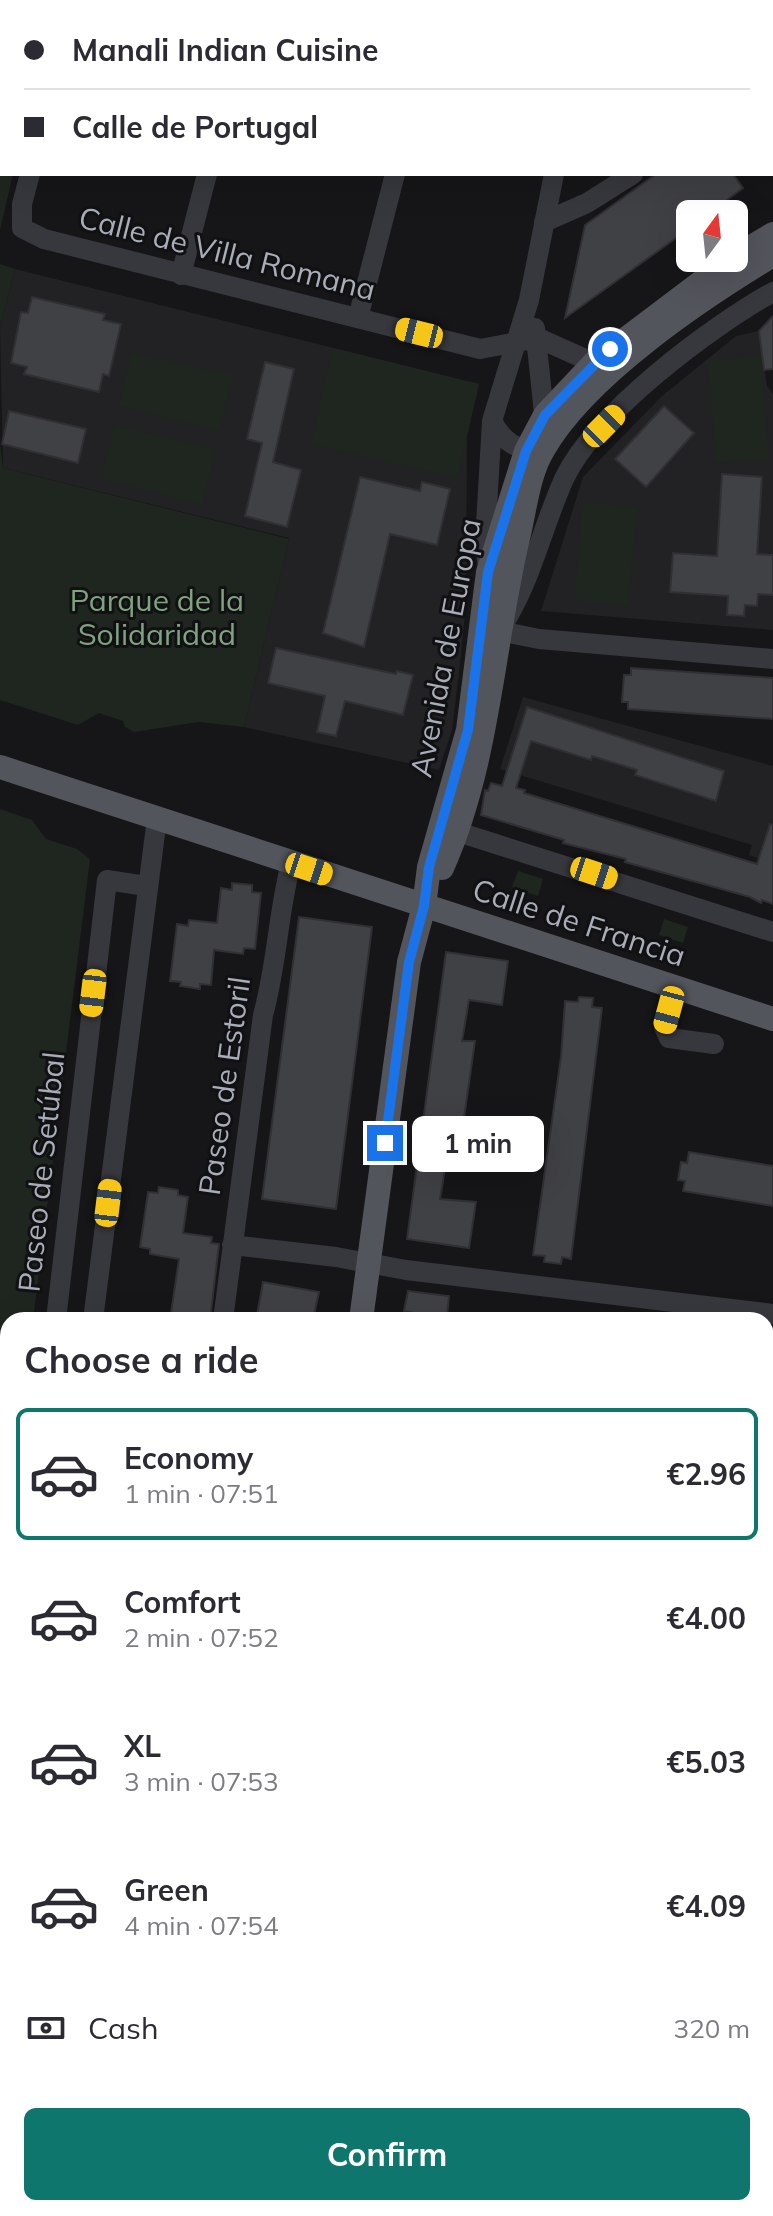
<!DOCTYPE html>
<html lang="en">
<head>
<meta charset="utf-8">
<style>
	:root { --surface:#fff; --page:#f7f7f7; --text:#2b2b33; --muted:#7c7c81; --line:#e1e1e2; --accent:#0f766e }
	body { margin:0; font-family:Mulish,sans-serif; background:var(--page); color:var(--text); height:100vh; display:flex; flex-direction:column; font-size:30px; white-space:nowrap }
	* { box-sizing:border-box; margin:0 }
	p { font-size:26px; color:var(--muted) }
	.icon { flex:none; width:44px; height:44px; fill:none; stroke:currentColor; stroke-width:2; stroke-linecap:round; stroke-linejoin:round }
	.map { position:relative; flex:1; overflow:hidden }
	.panel { position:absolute; left:0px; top:1312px; width:774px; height:904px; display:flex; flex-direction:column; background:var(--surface); border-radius:24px 24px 0 0; box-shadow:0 8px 32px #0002 }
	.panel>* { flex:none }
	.banner { position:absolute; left:0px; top:0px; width:774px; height:176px; box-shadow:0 8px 32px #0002; display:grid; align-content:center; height:176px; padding:0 24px; background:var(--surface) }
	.needle { width:52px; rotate:15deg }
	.controls { position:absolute; left:676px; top:200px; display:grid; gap:16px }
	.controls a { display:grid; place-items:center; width:72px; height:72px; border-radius:12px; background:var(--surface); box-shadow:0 8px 32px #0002; font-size:40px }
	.end { position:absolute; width:36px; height:36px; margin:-18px; border:10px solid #1a73e8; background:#fff; box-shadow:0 0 0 4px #fff }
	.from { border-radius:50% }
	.bubble { position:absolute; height:56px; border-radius:12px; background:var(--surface); box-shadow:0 8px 32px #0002; font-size:26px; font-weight:700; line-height:56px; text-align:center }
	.car { position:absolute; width:24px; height:48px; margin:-24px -12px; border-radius:10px; box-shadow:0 0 6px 2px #0007; background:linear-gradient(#f5c518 24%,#345 0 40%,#f5c518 0 76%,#345 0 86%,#f5c518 0) }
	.banner b { display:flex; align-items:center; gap:28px; height:76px; font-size:30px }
	.banner b+b { border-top:2px solid var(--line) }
	.banner i { width:20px; height:20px; background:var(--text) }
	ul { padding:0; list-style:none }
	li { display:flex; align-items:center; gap:24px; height:132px; margin:0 16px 12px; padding:0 8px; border:4px solid transparent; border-radius:12px }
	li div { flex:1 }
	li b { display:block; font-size:30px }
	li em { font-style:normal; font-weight:700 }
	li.selected { border-color:var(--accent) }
	li>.icon { width:72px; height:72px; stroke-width:1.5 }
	h2 { padding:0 24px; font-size:36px; line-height:96px }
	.pay { display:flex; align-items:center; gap:20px; height:88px; padding:0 24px; font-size:30px }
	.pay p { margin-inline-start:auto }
	.cta { display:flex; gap:16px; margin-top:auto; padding:16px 24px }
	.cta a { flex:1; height:92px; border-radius:12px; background:var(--accent); color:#fff; font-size:32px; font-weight:700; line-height:92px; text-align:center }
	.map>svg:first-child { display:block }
</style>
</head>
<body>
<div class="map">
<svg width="773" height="2216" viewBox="0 0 773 2216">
	<rect width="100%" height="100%" fill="#161618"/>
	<path fill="#222225" d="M15,269L479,384L467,437L466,604L460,664L452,730L439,770L244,727L289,538L3,468L0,328Z
		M759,331L767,386L773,394V630L541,611L583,477L662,396L736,336Z
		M523,697L773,766V863L749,855L752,845L500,769Z
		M768,1479L770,1656L766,1657V1480Z
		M766,2153L773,2154V2216H626L634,2208H766Z"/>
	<path fill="#1e261f" d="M0,154L2,174H13L0,230Z
		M0,264L15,269L0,328Z
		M333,348L479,384L457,478L311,444Z
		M131,353L233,375L219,431L119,406Z
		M761,356L769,459L716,463L708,360Z
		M115,425L216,449L202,505L101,478Z
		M0,443L3,468L289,539L244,727L199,722L134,732L125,727L123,721L99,713L78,725L0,700Z
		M583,502L637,507L628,606L574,601Z
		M0,809L32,820L46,839L77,849L90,859L33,1320H8V1466L0,1509Z
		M518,871L543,879L538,896L512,887Z
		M664,919L688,927L683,943L659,935Z
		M767,1725H773V1893H766Z"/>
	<path fill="#404145" stroke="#303034" stroke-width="2" d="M656,174H733L743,188L708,214H690V228L565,318L585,225Z
		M32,297L105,314L103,320L121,324L109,376L103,374L99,392L24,374L27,367L11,363L21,312L28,313Z
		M773,316V369L764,370L759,331Z
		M265,362L294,369L273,462L301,470L287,527L245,516L262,443L247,439Z
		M664,406L694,433L646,487L615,459Z
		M9,411L86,429L78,463L2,444Z
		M722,474L762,477L757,554L773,555V595L758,594L757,606L745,605L744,616L727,615L728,596L670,592L673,553L717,556Z
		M360,477L420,491L422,482L450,489L437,545L390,534L364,647L323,633Z
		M276,648L396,674L397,671L413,675L403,715L345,701L336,736L317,732L325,696L268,683Z
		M631,668L773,678V719L628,709V702H622L624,675H631Z
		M527,707L724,771L716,801L635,775L637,770L592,756L591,760L531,741L516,788L525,790L524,793L757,864L770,824L773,825V904L762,900L761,903L750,897L625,862L626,859L563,843L564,840L481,815L485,790L488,791L491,783L502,786Z
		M232,883L252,885V892L261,893L255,949L244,948L243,954L214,950L211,985L200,984V989L180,986L181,982L170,981L177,924L188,926L189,920L217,923L221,888L232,890Z
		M299,917L372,927L336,1209L262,1199Z
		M446,952L508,961L502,1005L469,1000L462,1041H475L458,1160L447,1157L440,1199L476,1202L469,1248L407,1239Z
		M579,997L593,998L592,1007L602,1008L571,1259L562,1257L561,1264L544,1262L545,1256L533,1255L561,1057L565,1001L578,1002Z
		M689,1152L773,1166V1206L683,1191L685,1181L678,1180L681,1162L687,1163Z
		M159,1187L178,1190V1195L188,1197L183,1233L212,1237L211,1243L219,1244L210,1320H170L179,1259L150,1254V1249L140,1247L148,1192L158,1193Z
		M263,1282L319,1292L313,1320H256Z
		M408,1291L449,1296L447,1317L441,1316V1320H410L411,1312L404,1311Z"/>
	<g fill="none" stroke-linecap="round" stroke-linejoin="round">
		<path stroke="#37383d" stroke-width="20" d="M137,0L146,2
			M715,0L727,2
			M77,2V0
			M439,2L440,0
			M591,2V0
			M692,2V0
			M751,2V0
			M772,13H773
			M30,174L22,204V228L44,239L480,349L538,338L594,363
			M544,222L587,203L633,174
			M181,275L207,174
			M773,292C710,327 595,413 564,479C541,530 531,584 499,631L539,639L773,659
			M358,318L395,174
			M535,328L545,423
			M492,421C502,440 516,451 538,451
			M488,568L485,542L492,421L529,300L554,174
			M458,832L773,932
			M675,988L664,1027L669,1038L714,1044
			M232,1245L336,1257L406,1270L773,1314
			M56,1320L107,880L146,886
			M93,1320L157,818
			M223,1320L263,1015C277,965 278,913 291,863
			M766,1460H773
			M0,1628L8,1586
			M766,1696H773
			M0,1842L8,1799
			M766,1964H773
			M0,1968L8,1969
			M0,2063L8,2071
			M766,2122L773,2124
			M147,2208L156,2216
			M404,2216L407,2208"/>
		<path stroke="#53555c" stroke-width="24" d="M734,257L773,234
			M0,767L773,1019
			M442,868C489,763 492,648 518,538C525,510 528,475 543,450C585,376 700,299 773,255
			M361,1320L409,962L424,906L429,867L468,730L488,572L526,451L545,415L594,363L733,258
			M183,2216L194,2211L213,2216"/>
	</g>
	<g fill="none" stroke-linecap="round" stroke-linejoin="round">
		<path stroke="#1a73e8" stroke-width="10" d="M385,1143L409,962L424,906L429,867L468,730L488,572L526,451L545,415L610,349"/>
	</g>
	<g text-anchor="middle" stroke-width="6" stroke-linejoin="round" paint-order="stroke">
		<g font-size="30" fill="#a8adb8" stroke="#111113">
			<text transform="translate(227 254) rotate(14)" y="10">Calle de Villa Romana</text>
			<text transform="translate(446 648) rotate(-79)" y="10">Avenida de Europa</text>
			<text transform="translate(579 923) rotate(18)" y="10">Calle de Francia</text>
			<text transform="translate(225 1086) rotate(-82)" y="10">Paseo de Estoril</text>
			<text transform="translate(42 1172) rotate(-84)" y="10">Paseo de Setúbal</text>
		</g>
		<g font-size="30" fill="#7fa381" stroke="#111113">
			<text x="157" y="611">Parque de la<tspan x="157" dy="34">Solidaridad</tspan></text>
		</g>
	</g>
</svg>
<div class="controls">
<a><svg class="needle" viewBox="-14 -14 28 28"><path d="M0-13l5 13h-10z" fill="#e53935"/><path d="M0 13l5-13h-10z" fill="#7c7c81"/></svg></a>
</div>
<i class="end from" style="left:610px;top:349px"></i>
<i class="end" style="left:385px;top:1143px"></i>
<div class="bubble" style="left:412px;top:1116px;width:132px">1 min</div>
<i class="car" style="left:419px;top:333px;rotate:284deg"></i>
<i class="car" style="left:604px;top:426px;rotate:45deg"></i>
<i class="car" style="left:309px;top:869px;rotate:108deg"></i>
<i class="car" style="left:594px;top:873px;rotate:108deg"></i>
<i class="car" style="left:93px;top:993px;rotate:187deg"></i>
<i class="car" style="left:669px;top:1010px;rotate:195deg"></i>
<i class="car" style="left:108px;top:1203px;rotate:7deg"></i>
<div class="banner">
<b><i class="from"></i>Manali Indian Cuisine</b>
<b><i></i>Calle de Portugal</b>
</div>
<section class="panel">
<h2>Choose a ride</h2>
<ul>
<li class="selected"><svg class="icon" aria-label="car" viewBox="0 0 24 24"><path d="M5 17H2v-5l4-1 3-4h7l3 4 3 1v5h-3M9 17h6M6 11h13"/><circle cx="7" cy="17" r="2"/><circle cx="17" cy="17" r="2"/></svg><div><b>Economy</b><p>1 min · 07:51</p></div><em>€2.96</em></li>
<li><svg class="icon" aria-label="car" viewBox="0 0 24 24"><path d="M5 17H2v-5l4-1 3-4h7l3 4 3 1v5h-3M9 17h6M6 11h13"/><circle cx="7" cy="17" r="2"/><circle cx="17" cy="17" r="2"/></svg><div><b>Comfort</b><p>2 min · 07:52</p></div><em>€4.00</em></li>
<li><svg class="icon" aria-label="car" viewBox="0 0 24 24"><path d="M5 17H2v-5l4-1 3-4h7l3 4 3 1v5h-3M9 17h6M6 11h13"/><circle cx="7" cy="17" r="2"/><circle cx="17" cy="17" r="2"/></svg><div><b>XL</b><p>3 min · 07:53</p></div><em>€5.03</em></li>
<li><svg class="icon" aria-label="car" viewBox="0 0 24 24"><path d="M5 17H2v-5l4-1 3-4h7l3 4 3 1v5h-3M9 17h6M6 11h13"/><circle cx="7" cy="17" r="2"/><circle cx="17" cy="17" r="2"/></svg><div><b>Green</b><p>4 min · 07:54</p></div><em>€4.09</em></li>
</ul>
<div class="pay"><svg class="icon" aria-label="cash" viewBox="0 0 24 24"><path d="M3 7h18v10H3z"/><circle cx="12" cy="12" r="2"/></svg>Cash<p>320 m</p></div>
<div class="cta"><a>Confirm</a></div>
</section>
</div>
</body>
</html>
